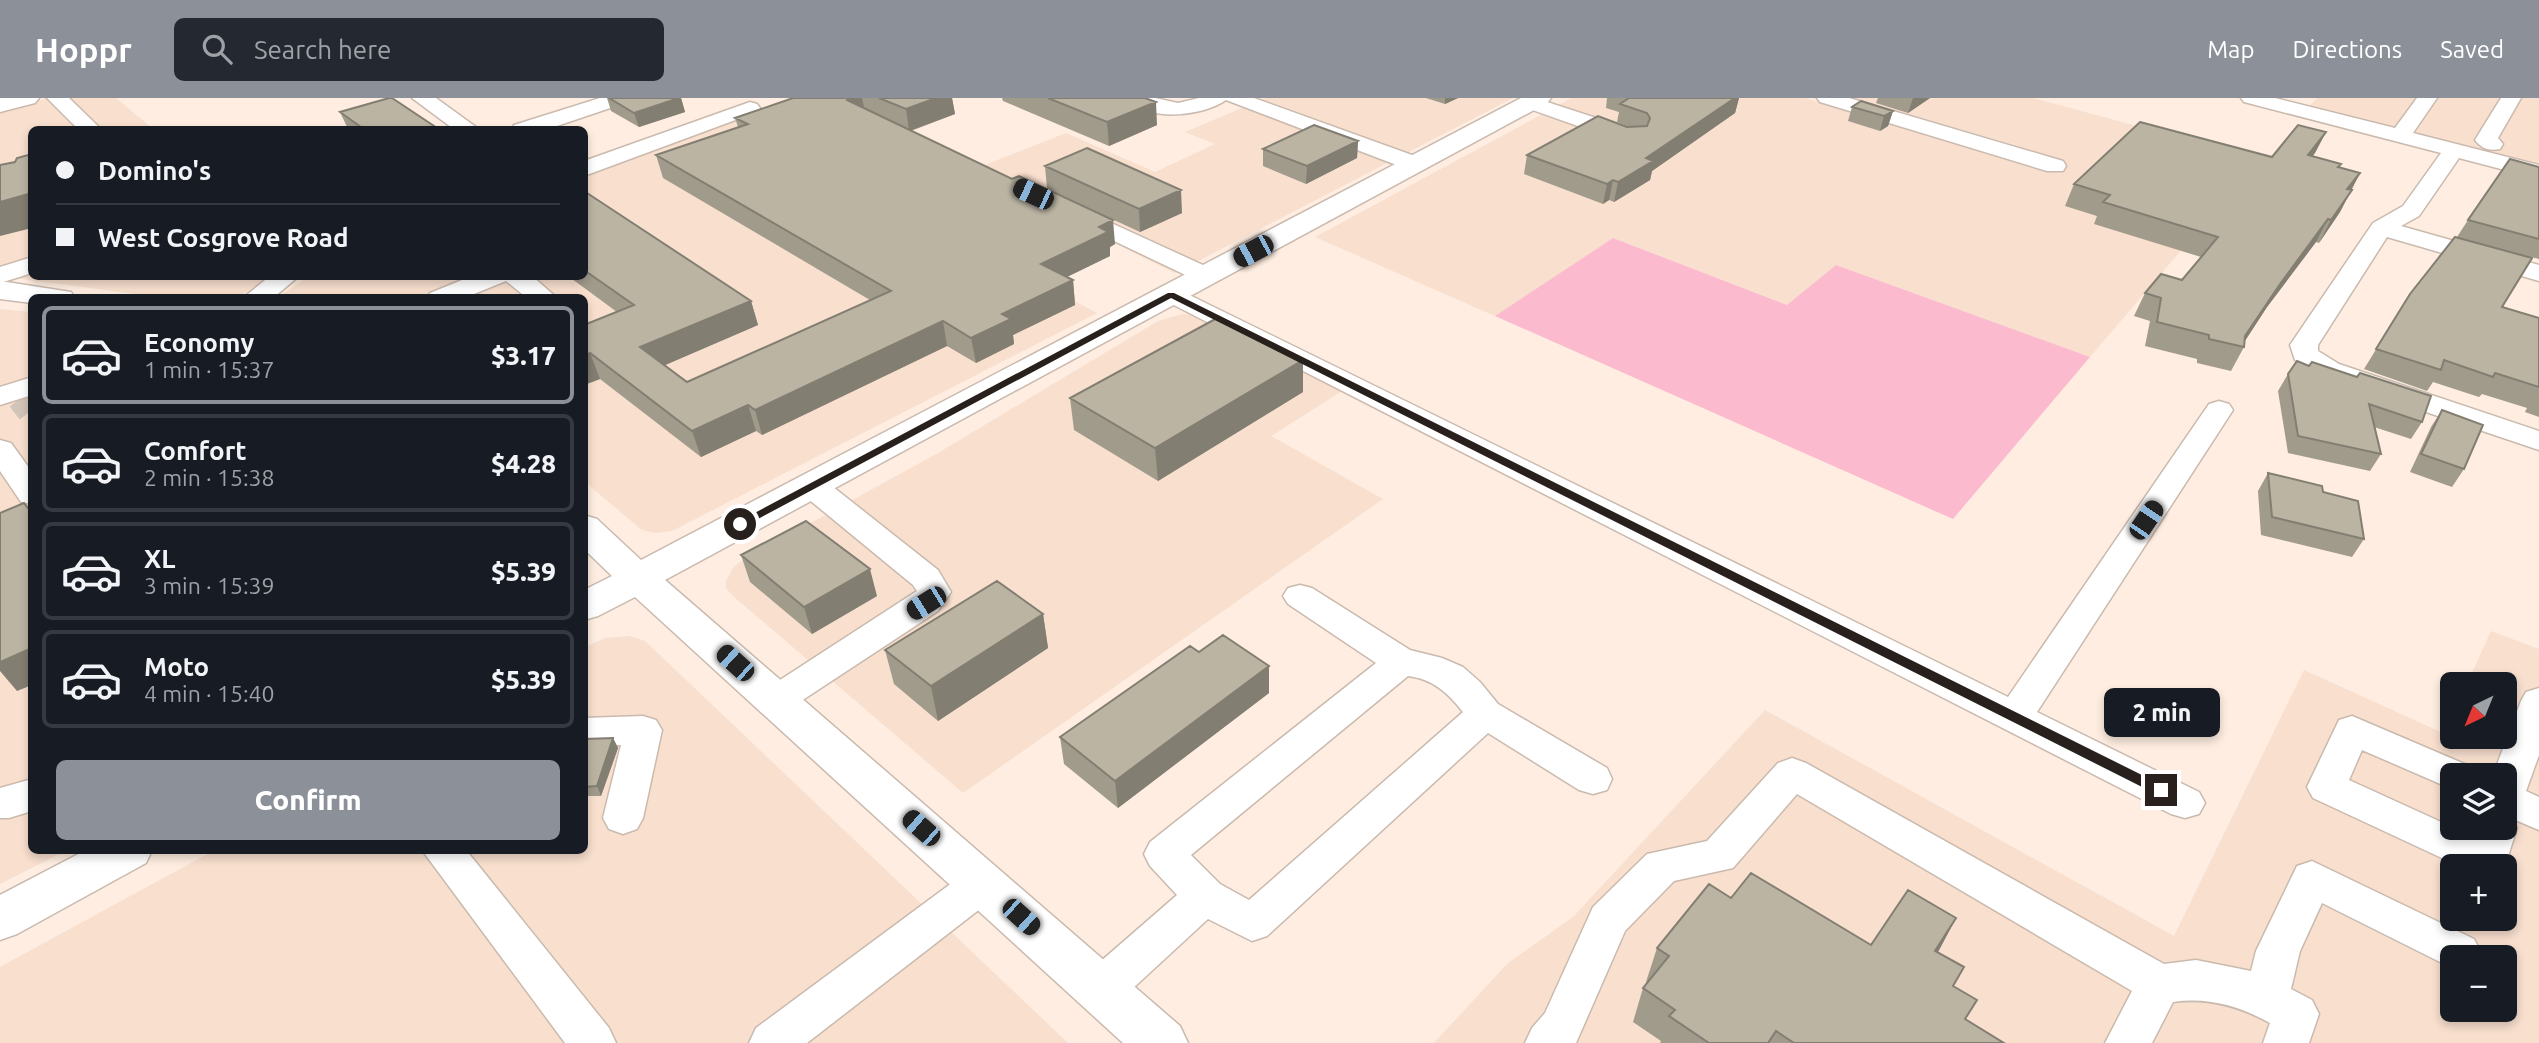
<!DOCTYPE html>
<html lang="en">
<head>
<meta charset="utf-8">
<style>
	:root { --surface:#171b24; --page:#242831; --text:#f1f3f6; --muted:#9ea1a6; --line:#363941; --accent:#8c9099 }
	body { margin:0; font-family:Ubuntu,sans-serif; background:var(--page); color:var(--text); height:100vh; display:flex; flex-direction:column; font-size:26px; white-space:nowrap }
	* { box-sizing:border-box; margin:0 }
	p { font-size:23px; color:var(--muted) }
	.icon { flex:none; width:38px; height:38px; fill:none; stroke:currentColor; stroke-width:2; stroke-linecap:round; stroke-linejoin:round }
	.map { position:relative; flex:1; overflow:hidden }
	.drawer { position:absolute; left:28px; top:196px; width:560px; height:560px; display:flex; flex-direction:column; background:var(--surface); border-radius:10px; box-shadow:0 4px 10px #0003 }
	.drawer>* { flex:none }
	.guide { position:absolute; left:28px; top:28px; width:560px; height:154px; border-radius:10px; box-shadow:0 4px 10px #0003; display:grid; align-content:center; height:154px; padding:0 28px; background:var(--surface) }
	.needle { width:46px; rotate:223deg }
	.tools { position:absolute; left:2440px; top:574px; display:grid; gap:14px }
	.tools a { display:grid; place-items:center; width:77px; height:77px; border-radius:10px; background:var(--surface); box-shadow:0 4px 10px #0003; font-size:35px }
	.end { position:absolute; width:32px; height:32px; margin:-16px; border:9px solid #27201c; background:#fff; box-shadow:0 0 0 4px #fff }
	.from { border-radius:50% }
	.bubble { position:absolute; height:49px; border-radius:10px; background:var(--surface); box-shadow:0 4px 10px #0003; font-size:23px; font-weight:800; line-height:49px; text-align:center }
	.car { position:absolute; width:21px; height:42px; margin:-21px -10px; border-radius:9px; box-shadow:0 0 5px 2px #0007; background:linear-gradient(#222 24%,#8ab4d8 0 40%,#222 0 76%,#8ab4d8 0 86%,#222 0) }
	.guide b { display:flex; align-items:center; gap:24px; height:66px; font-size:26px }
	.guide b+b { border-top:2px solid var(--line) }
	.guide i { width:18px; height:18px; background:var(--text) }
	ul { padding:12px 0 0; list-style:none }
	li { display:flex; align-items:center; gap:21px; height:98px; margin:0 14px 10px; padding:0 14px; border:4px solid var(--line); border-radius:10px }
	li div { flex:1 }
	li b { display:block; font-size:26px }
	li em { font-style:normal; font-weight:800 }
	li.current { border-color:var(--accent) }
	li>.icon { width:63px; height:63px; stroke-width:1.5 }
	.primary-button { display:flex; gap:14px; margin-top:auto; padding:14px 28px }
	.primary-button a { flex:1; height:80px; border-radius:10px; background:var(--accent); color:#fff; font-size:28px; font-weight:800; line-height:80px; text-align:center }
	header { display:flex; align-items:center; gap:42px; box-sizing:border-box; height:98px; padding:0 35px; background:var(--accent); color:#fff }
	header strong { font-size:33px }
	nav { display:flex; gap:38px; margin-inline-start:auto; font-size:24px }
	.search { width:490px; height:63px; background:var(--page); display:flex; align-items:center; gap:18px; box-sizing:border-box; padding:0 24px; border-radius:10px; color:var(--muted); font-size:26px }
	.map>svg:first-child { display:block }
</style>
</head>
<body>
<header>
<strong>Hoppr</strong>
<div class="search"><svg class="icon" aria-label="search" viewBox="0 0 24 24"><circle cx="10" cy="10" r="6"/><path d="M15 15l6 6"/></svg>Search here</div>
<nav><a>Map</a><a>Directions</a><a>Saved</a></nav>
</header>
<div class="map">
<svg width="2539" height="945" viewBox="0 0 2539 945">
	<rect width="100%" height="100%" fill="#feede0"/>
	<path fill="#f8dfce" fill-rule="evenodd" d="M49,0H116L153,31L32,32V178L272,179L238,199L165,200L0,178V13Z
		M794,0L967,74L1066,35L1155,74L1215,46L1185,34L1266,0H1513L1175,175L1045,111L968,146L1097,215L672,433L655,435L642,432L585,384L584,200H277L308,179L584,178L585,78Z
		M1572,0H1805L2005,60L2018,48L1853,0H2033L2259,61L2090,259L1836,167L1788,207L1613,140L1495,218L1315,139Z
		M2317,0H2539V68L2308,10Z
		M0,211L31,214L32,752L65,753L0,786Z
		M1182,216L1194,217L1342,293L1271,338L1383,401L963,695L733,498L726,490V483L733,470L740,464L938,355L1158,223Z
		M2491,533L2539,551V945H1434L1508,865L1573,819L1765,612L2174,838L2304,572L2445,636L2452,621V639H2504V586H2467ZM2452,677H2504V730H2452ZM2452,768H2504V821H2452ZM2452,859H2504V912H2452Z
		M629,538L645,543L1068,945H0V869L213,753L584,752L585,549L605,540Z"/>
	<path fill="#fcbacf" d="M1613,140L1787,207L1836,167L2090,259L1953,421L1495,218Z"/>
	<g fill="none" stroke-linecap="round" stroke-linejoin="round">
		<path stroke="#d3c4b9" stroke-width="31" stroke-dasharray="31 16" stroke-linecap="butt" d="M22,299L32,312"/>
		<g stroke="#cabaae" stroke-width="3">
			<path id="minor" d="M47,0H69L102,32H79Z
				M412,0H436L480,32H455Z
				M600,0H631L628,4L545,32H512L514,27Z
				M1127,0H1155L1178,5L1199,0H1254L1423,61L1426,66L1423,71H1407L1226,2C1204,18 1146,25 1127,0Z
				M1526,0L1538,1L1639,34L1642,39L1639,44H1623L1524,9L1521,5Z
				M1817,0H1849L2063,63L2066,68L2063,73H2047L1820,4Z
				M2241,0H2275L2395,30L2417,0H2437L2413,35L2539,67V81L2459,60L2419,118L2401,128L2539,167V183L2387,139L2318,247V253L2339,266L2539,333V352L2319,278L2295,262L2290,247L2373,125L2403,108L2441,55L2244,4Z
				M2501,0H2521L2498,40L2503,46L2500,51C2489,53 2482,51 2475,42Z
				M750,4L757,6L760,10L757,14L584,78V63Z
				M1074,108L1216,173L1220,178L1216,183L1207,186L1198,183L1066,120L1062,115L1066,110Z
				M32,159V175L0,185V169Z
				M270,178H299L273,200H243Z
				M472,178H532L557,200H527L506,183L464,200H426L430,195Z
				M1171,188L2008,599L2209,306L2219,303L2229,306L2233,312L2037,614L2199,694L2205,705L2199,716L2185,720L2171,716L1162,201L1158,196L1162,191Z
				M32,279V297L0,307V289Z
				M0,342L11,345L32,374V406L21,404L0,373Z
				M812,379L823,381L938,472L951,494L938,513L789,611L776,615L763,611L758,602L763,593L917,493L913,487L801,395L797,388L801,381Z
				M1300,487L1312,490L1410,552L1442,560L1463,569L1480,584L1498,606L1607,670L1612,681L1607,692L1593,696L1579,692L1488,635L1267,838L1252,843L1208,821L1117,905L1101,911L1085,905L1079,891L1085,877L1177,797L1150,768L1144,756L1150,744L1376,565L1288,506L1283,498L1288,490ZM1408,578C1433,581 1448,595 1463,614L1249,802L1220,786L1191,757Z
				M2539,590V657L2526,693L2539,699V732L2513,721L2517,730L2504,771V768H2459L2313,700L2307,689L2339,622L2352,618L2467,667L2472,677H2452V691L2362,652L2349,682L2474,739L2477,730H2504V677H2493L2521,603L2526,594Z
				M643,618L656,622L662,632L643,720L637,731L623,736L609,731L603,720L621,647L584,648V620Z
				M1792,660L1806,665L2164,866L2196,862L2251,873L2256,853L2297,768L2312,763L2474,841L2481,854L2478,859H2452V870L2322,805L2300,853L2291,891L2312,902L2319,916L2309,945H2263L2270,925C2239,908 2208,899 2173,904L2152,945H2105L2132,893L1797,696L1733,770L1674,783L1625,833L1576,945H1525L1532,930L1545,915L1593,809L1647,756L1707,743L1778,665Z
				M32,681V713L9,720H0V690Z
				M422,752H466L609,930L616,945H565Z
				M983,768L998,773L1004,785L998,797L807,945H749L756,930L968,773Z"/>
		</g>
		<g stroke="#cabaae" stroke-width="3">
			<path id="major" d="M0,0H39L35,5L0,14Z
				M1521,0H1551L1547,5L665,482L1180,928L1188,945H1123L635,499L598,518L584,522V492L612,478L584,451V417L597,421L641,462Z
				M0,183L71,194L75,200H32V205L0,201Z
				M86,752H152L146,765L17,836L0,842V797Z"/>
		</g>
		<use href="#minor" fill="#fff" fill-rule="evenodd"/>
		<use href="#major" fill="#fff" fill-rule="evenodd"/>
	</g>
	<path fill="#a19b8c" d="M607,0H681L685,14L639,29L611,13Z
		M793,0H952L955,16L911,33L1115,146L1110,149V158L1067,179L1073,182L1075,207L1013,237L1014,246L976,265L947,248L762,337L756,333L701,359L600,281L584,287V227L617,214L568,178H584V93L751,203L758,227L665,267L687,284L870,202L663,80L656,57L738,29L735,20Z
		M1002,0H1145L1157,27L1109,48L1003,3Z
		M1426,0H1458L1445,6Z
		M1607,0H1739L1735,15L1652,73L1650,82L1614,104L1609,102L1603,106L1524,76L1527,57L1629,29L1617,24L1619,14L1606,10Z
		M1878,0H1930L1908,15L1876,5Z
		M1852,9L1893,13L1888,28L1880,33L1848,23Z
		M340,14L440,32H350L347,29Z
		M2326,34L2313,58L2339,70L2360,75L2340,114L2319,145L2316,144L2267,209L2244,244V249L2231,273L2197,265V261L2145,248L2150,223L2134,218L2145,195L2182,182L2201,159L2094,126L2097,118L2065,108L2074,86L2272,59Z
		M1358,43L1357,60L1306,86L1263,68V51Z
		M1045,68L1182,115L1140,134L1047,91Z
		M2539,69V161L2531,159L2502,209L2539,220V319L2525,314L2527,310L2482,296L2479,299L2433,284L2427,293L2364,271L2410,196L2457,139L2468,122Z
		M163,178H189L185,181Z
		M1303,262V294L1158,383L1074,332L1070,300Z
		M2288,276L2422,324L2411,341L2374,329L2381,356L2370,373L2288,355L2278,293Z
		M2442,312L2464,371L2452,389L2410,374L2431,329Z
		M2268,375L2323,394L2364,441L2352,459L2261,437L2258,393Z
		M741,457L877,498L812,536L750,484Z
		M1043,516L1048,550L938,623L894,586L885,552Z
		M1199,554L1269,595L1118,710L1064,666L1060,639Z
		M613,640L618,650L601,698H584V641Z
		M1731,800L1871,847L1956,820L1938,854L1964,869L1953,888L1965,921L2004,945H1660L1661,943L1633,924L1643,890L1648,885L1646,884L1657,850Z"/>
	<path fill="#837e72" d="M679,0H681L685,14L639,29L634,15Z
		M848,0H862L865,14L847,2Z
		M936,0H952L955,16L909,33L906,11Z
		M1445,0H1458L1445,6Z
		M1735,0H1739L1735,15L1652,73L1650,82L1614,104L1618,84L1646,60Z
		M1913,0H1930L1908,15Z
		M1156,4L1157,27L1109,48L1107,24Z
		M1893,13L1888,28L1880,33L1884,18Z
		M2326,34L2315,55L2297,78L2308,57Z
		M1358,43L1357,60L1306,86L1307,68Z
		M2360,75L2340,114L2319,145L2347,91Z
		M1613,82L1609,102L1603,106L1607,86Z
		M1181,92L1182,115L1140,134L1139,111Z
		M32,95V130L0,138V104Z
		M2328,121L2316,144L2267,209L2241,249L2245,238L2280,186Z
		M1113,122L1115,146L1110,149V158L1044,190L1041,166L1099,129Z
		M1073,182L1075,207L1013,237L1014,246L976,265L971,240L1002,216Z
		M751,203L758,227L649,274L640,249Z
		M943,223L947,248L762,337L755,312Z
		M590,255L600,281L584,287V258Z
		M1303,262V294L1158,383L1155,350Z
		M748,307L756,333L701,359L692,333Z
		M870,471L877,498L812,536L804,509Z
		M1043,516L1048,550L938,623L931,588Z
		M32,550V587L17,593L0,573V564Z
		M1269,568V595L1118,710L1115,683Z
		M613,640L618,650L601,698L597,688Z
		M1956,820L1938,854L1935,853Z"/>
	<path fill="#bbb4a3" stroke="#837e72" stroke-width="2" d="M389,0H392L440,32H365L340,14Z
		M609,0H679L634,15Z
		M793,0H848L847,2L1012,81L1019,78L1113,122L1099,129L1108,134L1041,166L1073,182L1002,216L1011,221L971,240L943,223L755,312L748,307L692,333L590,255L584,258V227L634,207L584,172V93L751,203L640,249L687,284L891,193L656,57L748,26L735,20Z
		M879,0H936L906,11Z
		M1048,0H1145L1156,4L1107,24Z
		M1629,0H1735L1646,60L1653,63L1618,84L1613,82L1607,86L1527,57L1598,18L1627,29L1647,28L1650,20L1647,15L1620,6Z
		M1861,3L1893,13L1884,18L1852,9Z
		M2140,24L2272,59L2298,27L2326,34L2308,57L2341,66L2338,69L2360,75L2347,91L2352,92L2331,122L2328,121L2280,186L2245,238L2244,249L2209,241V237L2157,224L2161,200L2145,195L2161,176L2182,182L2218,139L2103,104L2110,97L2074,86Z
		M1314,27L1358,43L1307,68L1263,51Z
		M1087,50L1181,92L1139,111L1045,68Z
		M32,56V95L0,104V67L15,64L17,60Z
		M2510,61L2539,69V141L2468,122Z
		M2455,139L2532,160L2502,209L2539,220V289L2495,275L2493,279L2444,262L2441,272L2376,251L2410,196Z
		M1219,219L1303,262L1155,350L1070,300Z
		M2297,263L2309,268L2312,264L2357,279L2360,275L2431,298L2422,324L2369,306L2381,356L2298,338L2288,276Z
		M2442,312L2483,327L2464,371L2421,356Z
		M2268,375L2322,388L2323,394L2358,403L2364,441L2272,419Z
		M24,405L32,415V550L0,564V415Z
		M806,423L870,471L804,509L741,457Z
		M997,483L1043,516L931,588L885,552Z
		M1223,537L1269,568L1115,683L1060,639L1190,548L1199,554Z
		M613,640L597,688L584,689V641Z
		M1751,775L1871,847L1908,792L1956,820L1935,853L1964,869L1953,888L1977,902L1965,921L2004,945H1794L1776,933L1768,945H1709L1669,918L1675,912L1643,890L1669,858L1657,850L1709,786L1731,800Z"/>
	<path fill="#27201c" d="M1168,195H1174L2166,689L2168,692L2166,696H2156L1171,200L743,429L734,426Z"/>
</svg>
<div class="tools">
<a><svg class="needle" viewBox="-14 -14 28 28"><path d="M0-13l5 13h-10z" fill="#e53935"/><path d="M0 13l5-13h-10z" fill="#9ea1a6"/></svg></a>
<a><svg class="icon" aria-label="layers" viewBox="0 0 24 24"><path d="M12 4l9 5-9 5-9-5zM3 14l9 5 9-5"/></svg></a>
<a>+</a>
<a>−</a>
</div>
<i class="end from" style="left:740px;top:426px"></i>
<i class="end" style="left:2161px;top:692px"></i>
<div class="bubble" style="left:2104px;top:590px;width:116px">2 min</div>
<i class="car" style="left:1033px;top:96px;rotate:295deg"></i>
<i class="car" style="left:1253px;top:153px;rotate:242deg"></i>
<i class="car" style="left:2146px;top:422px;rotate:34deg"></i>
<i class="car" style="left:926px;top:505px;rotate:238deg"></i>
<i class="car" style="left:735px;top:565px;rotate:312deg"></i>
<i class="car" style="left:921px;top:730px;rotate:311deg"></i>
<i class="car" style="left:1021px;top:819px;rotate:132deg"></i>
<div class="guide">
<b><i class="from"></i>Domino's</b>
<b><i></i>West Cosgrove Road</b>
</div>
<section class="drawer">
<ul>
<li class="current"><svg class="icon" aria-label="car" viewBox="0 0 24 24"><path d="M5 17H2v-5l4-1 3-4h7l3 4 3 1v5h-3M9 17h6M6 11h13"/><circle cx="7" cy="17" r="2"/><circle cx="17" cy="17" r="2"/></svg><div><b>Economy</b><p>1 min · 15:37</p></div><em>$3.17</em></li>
<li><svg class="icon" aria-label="car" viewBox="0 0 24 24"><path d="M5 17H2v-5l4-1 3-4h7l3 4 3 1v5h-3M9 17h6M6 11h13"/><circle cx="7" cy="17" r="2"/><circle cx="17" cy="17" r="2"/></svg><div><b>Comfort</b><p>2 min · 15:38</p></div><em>$4.28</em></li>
<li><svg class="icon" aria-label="car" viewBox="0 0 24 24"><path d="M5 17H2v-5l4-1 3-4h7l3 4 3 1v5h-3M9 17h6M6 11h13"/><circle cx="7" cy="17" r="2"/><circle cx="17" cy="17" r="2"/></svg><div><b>XL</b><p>3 min · 15:39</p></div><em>$5.39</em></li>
<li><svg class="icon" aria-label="car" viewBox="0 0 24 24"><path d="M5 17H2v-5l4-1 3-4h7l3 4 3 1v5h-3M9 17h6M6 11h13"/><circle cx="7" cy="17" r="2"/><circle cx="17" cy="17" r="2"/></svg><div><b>Moto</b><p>4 min · 15:40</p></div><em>$5.39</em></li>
</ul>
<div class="primary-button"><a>Confirm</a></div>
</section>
</div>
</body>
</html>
